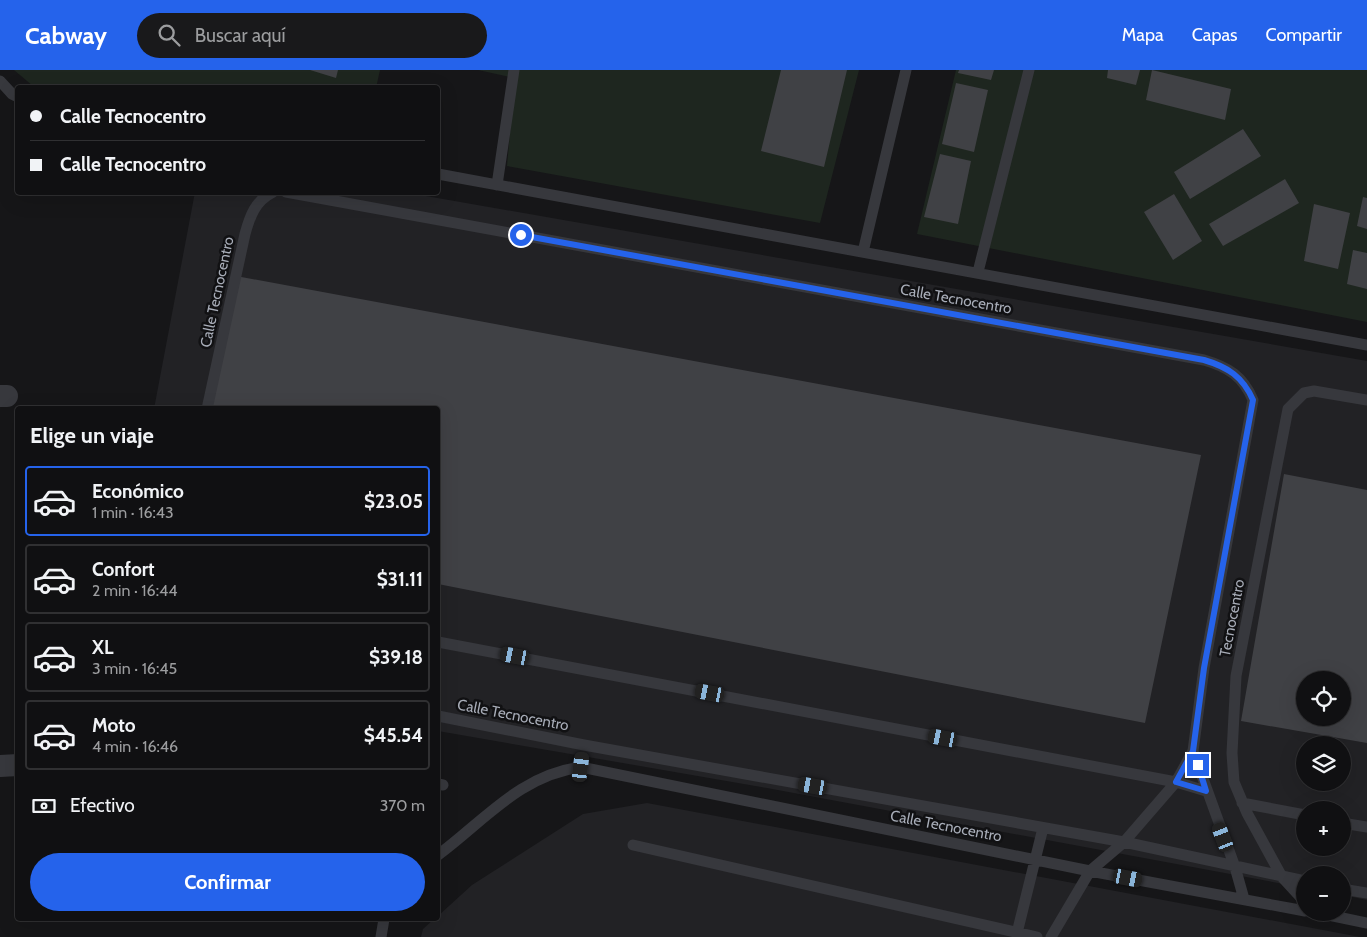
<!DOCTYPE html>
<html lang="es">
<head>
<meta charset="utf-8">
<style>
	:root { --surface:#101012; --page:#19191b; --text:#f1f3f6; --muted:#9c9d9f; --line:#303032; --accent:#2563eb }
	body { margin:0; font-family:Cabin,sans-serif; background:var(--page); color:var(--text); height:100vh; display:flex; flex-direction:column; font-size:19px; white-space:nowrap }
	* { box-sizing:border-box; margin:0 }
	p { font-size:16px; color:var(--muted) }
	.icon { flex:none; width:28px; height:28px; fill:none; stroke:currentColor; stroke-width:2; stroke-linecap:round; stroke-linejoin:round }
	.map { position:relative; flex:1; overflow:hidden }
	.details { position:absolute; left:15px; top:336px; width:425px; height:515px; display:flex; flex-direction:column; background:var(--surface); border-radius:5px; box-shadow:0 5px 20px #0002,0 0 0 1px var(--line) }
	.details>* { flex:none }
	.hud { position:absolute; left:15px; top:15px; width:425px; height:110px; border-radius:5px; box-shadow:0 5px 20px #0002,0 0 0 1px var(--line); display:grid; align-content:center; height:110px; padding:0 15px; background:var(--surface) }
	.tools { position:absolute; left:1296px; top:601px; display:grid; gap:10px }
	.tools a { display:grid; place-items:center; width:55px; height:55px; border-radius:50%; background:var(--surface); box-shadow:0 5px 20px #0002,0 0 0 1px var(--line); font-size:25px }
	.end { position:absolute; width:22px; height:22px; margin:-11px; border:6px solid #2563eb; background:#fff; box-shadow:0 0 0 2px #fff }
	.from { border-radius:50% }
	.car { position:absolute; width:15px; height:30px; margin:-15px -8px; border-radius:6px; box-shadow:0 0 4px 1px #0007; background:linear-gradient(#222 24%,#8ab4d8 0 40%,#222 0 76%,#8ab4d8 0 86%,#222 0) }
	.hud b { display:flex; align-items:center; gap:18px; height:48px; font-size:19px }
	.hud b+b { border-top:1px solid var(--line) }
	.hud i { width:12px; height:12px; background:var(--text) }
	ul { padding:0; list-style:none }
	li { display:flex; align-items:center; gap:15px; height:70px; margin:0 10px 8px; padding:0 5px; border:2px solid var(--line); border-radius:5px }
	li div { flex:1 }
	li b { display:block; font-size:19px }
	li em { font-style:normal; font-weight:800 }
	li.on { border-color:var(--accent) }
	li>.icon { width:45px; height:45px; stroke-width:1.5 }
	h2 { padding:0 15px; font-size:22px; line-height:60px }
	.pay { display:flex; align-items:center; gap:12px; height:55px; padding:0 15px; font-size:19px }
	.pay p { margin-inline-start:auto }
	.cta { display:flex; gap:10px; margin-top:auto; padding:10px 15px }
	.cta a { flex:1; height:58px; border-radius:30px; background:var(--accent); color:#fff; font-size:20px; font-weight:800; line-height:58px; text-align:center }
	header { display:flex; align-items:center; gap:30px; box-sizing:border-box; height:70px; padding:0 25px; background:var(--accent); color:#fff }
	header strong { font-size:24px }
	nav { display:flex; gap:28px; margin-inline-start:auto; font-size:18px }
	.search { width:350px; height:45px; background:var(--page); display:flex; align-items:center; gap:12px; box-sizing:border-box; padding:0 18px; border-radius:28px; color:var(--muted); font-size:19px }
	.map>svg:first-child { display:block }
</style>
</head>
<body>
<header>
<strong>Cabway</strong>
<div class="search"><svg class="icon" aria-label="search" viewBox="0 0 24 24"><circle cx="10" cy="10" r="6"/><path d="M15 15l6 6"/></svg>Buscar aquí</div>
<nav><a>Mapa</a><a>Capas</a><a>Compartir</a></nav>
</header>
<div class="map">
<svg width="1367" height="867" viewBox="0 0 1367 867">
	<rect width="100%" height="100%" fill="#161618"/>
	<path fill="#222225" fill-rule="evenodd" d="M195,122L409,123L1367,291V830L1343,825L1342,805H1305V818L767,718L438,661V339H154ZM1305,610H1342V648H1305ZM1305,675H1342V712H1305ZM1305,740H1342V778H1305Z
		M647,733L1360,867H421L423,859L434,849H438V846L472,815L583,744Z"/>
	<path fill="#1e261f" d="M14,0H380L376,18L39,17L33,16Z
		M478,0H859L820,153L507,96L515,8Z
		M956,0H1367V252L917,164Z"/>
	<path fill="#404145" fill-rule="evenodd" d="M310,0H338L336,8Z
		M781,0H847L824,97L761,81Z
		M959,0H994L991,10L958,3Z
		M1108,0H1140L1136,15L1107,8Z
		M1152,0L1231,19L1225,50L1146,30Z
		M956,13L988,20L974,82L942,74Z
		M1243,59L1261,86L1190,129L1174,102Z
		M940,84L971,91L958,154L924,147Z
		M1285,109L1299,133L1223,176L1209,154Z
		M1174,124L1202,171L1173,190L1144,142Z
		M1363,127L1367,128V159L1357,156Z
		M1314,134L1350,143L1338,199L1304,191Z
		M1353,180L1367,183V219L1347,214Z
		M236,206L1201,385L1145,653L438,514V339H211Z
		M1284,404L1367,420V673L1241,651ZM1305,610H1342V648H1305Z"/>
	<g fill="none" stroke-linecap="round" stroke-linejoin="round">
		<path stroke="#37383d" stroke-width="11" d="M0,11L12,24L18,27
			M438,104L1367,275
			M497,115L514,0
			M286,122L1204,290C1228,297 1243,306 1253,330L1204,598L1193,681L1176,712L1124,772L1090,801L1051,867
			M863,182L906,0
			M978,202L1029,0
			M207,339L245,164C250,146 255,131 273,122
			M438,572L1176,712L1206,721
			M438,646L584,675L1124,772L1305,811
			M1193,681L1235,797L1244,829
			M438,714L443,715
			M1242,733L1305,745
			M1342,753L1367,757
			M633,775L1037,867
			M438,785C484,751 520,705 581,697L1090,801L1305,841
			M1342,819L1367,823
			M1305,832L1282,807L1247,743L1234,712L1232,683L1236,606L1288,339L1304,323L1314,321L1367,330
			M1314,842L1367,853
			M381,867L384,849
			M1016,867L1043,758"/>
		<path stroke="#37383d" stroke-width="22" d="M0,326H7
			M0,696L18,695"/>
	</g>
	<g fill="none" stroke-linecap="round" stroke-linejoin="round">
		<path stroke="#2563eb" stroke-width="6" d="M521,165L1204,290C1228,297 1243,307 1253,330L1204,598L1193,681L1176,712L1206,721L1198,695"/>
	</g>
	<g text-anchor="middle" stroke-width="5" stroke-linejoin="round" paint-order="stroke">
		<g font-size="15" fill="#a8adb8" stroke="#111113">
			<text transform="translate(217 222) rotate(-78)" y="5">Calle Tecnocentro</text>
			<text transform="translate(956 229) rotate(10)" y="5">Calle Tecnocentro</text>
			<text transform="translate(1232 548) rotate(-79)" y="5">Tecnocentro</text>
			<text transform="translate(513 645) rotate(11)" y="5">Calle Tecnocentro</text>
			<text transform="translate(946 756) rotate(11)" y="5">Calle Tecnocentro</text>
		</g>
	</g>
</svg>
<div class="tools">
<a><svg class="icon" aria-label="locate" viewBox="0 0 24 24"><circle cx="12" cy="12" r="6"/><path d="M12 2v4M12 18v4M2 12h4M18 12h4"/></svg></a>
<a><svg class="icon" aria-label="layers" viewBox="0 0 24 24"><path d="M12 4l9 5-9 5-9-5zM3 14l9 5 9-5"/></svg></a>
<a>+</a>
<a>−</a>
</div>
<i class="end from" style="left:521px;top:165px"></i>
<i class="end" style="left:1198px;top:695px"></i>
<i class="car" style="left:515px;top:586px;rotate:281deg"></i>
<i class="car" style="left:710px;top:623px;rotate:281deg"></i>
<i class="car" style="left:943px;top:668px;rotate:281deg"></i>
<i class="car" style="left:581px;top:697px;rotate:7deg"></i>
<i class="car" style="left:813px;top:716px;rotate:280deg"></i>
<i class="car" style="left:1223px;top:767px;rotate:339deg"></i>
<i class="car" style="left:1128px;top:808px;rotate:101deg"></i>
<div class="hud">
<b><i class="from"></i>Calle Tecnocentro</b>
<b><i></i>Calle Tecnocentro</b>
</div>
<section class="details">
<h2>Elige un viaje</h2>
<ul>
<li class="on"><svg class="icon" aria-label="car" viewBox="0 0 24 24"><path d="M5 17H2v-5l4-1 3-4h7l3 4 3 1v5h-3M9 17h6M6 11h13"/><circle cx="7" cy="17" r="2"/><circle cx="17" cy="17" r="2"/></svg><div><b>Económico</b><p>1 min · 16:43</p></div><em>$23.05</em></li>
<li><svg class="icon" aria-label="car" viewBox="0 0 24 24"><path d="M5 17H2v-5l4-1 3-4h7l3 4 3 1v5h-3M9 17h6M6 11h13"/><circle cx="7" cy="17" r="2"/><circle cx="17" cy="17" r="2"/></svg><div><b>Confort</b><p>2 min · 16:44</p></div><em>$31.11</em></li>
<li><svg class="icon" aria-label="car" viewBox="0 0 24 24"><path d="M5 17H2v-5l4-1 3-4h7l3 4 3 1v5h-3M9 17h6M6 11h13"/><circle cx="7" cy="17" r="2"/><circle cx="17" cy="17" r="2"/></svg><div><b>XL</b><p>3 min · 16:45</p></div><em>$39.18</em></li>
<li><svg class="icon" aria-label="car" viewBox="0 0 24 24"><path d="M5 17H2v-5l4-1 3-4h7l3 4 3 1v5h-3M9 17h6M6 11h13"/><circle cx="7" cy="17" r="2"/><circle cx="17" cy="17" r="2"/></svg><div><b>Moto</b><p>4 min · 16:46</p></div><em>$45.54</em></li>
</ul>
<div class="pay"><svg class="icon" aria-label="cash" viewBox="0 0 24 24"><path d="M3 7h18v10H3z"/><circle cx="12" cy="12" r="2"/></svg>Efectivo<p>370 m</p></div>
<div class="cta"><a>Confirmar</a></div>
</section>
</div>
</body>
</html>
